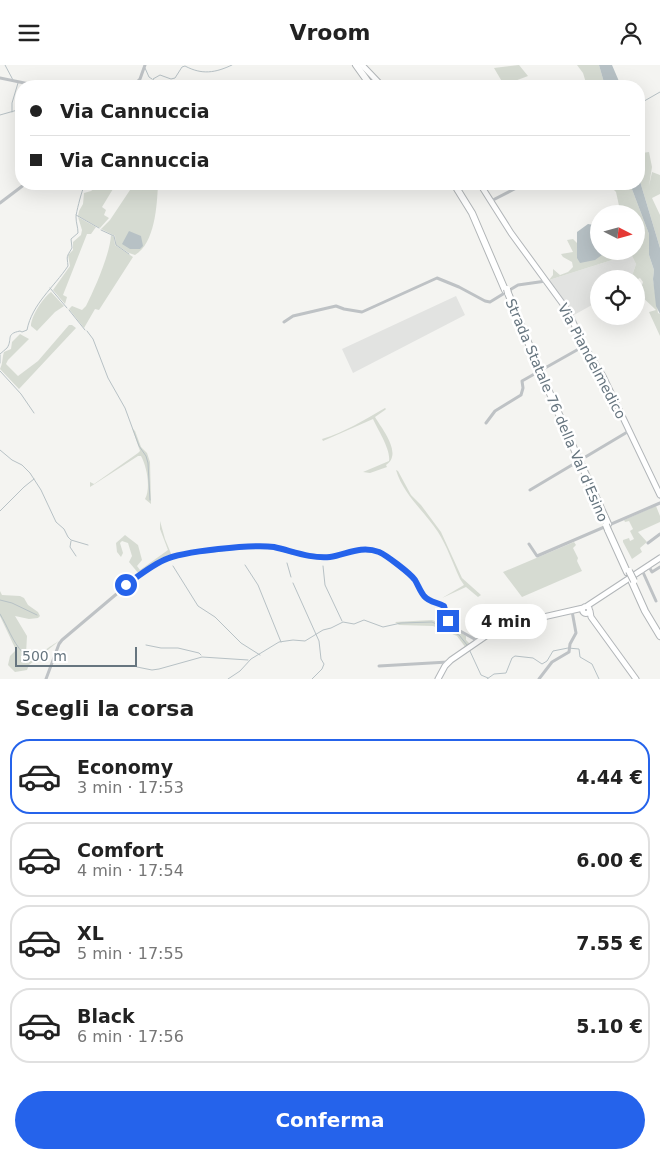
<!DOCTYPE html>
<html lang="it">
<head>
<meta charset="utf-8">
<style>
	:root { --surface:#fff; --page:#f6f6f6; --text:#222; --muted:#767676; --line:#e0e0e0; --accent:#2563eb }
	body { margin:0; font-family:"DejaVu Sans",sans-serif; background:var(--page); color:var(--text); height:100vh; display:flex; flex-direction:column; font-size:19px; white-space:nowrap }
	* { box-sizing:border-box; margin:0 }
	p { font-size:16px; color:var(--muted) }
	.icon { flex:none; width:28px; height:28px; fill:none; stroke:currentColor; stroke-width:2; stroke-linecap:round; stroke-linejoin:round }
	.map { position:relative; height:614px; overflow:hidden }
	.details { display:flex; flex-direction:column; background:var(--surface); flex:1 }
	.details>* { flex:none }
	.guide { position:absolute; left:15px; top:15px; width:630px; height:110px; border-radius:20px; box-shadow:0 5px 20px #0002; display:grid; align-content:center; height:110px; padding:0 15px; background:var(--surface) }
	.needle { width:32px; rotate:96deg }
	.buttons { position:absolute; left:590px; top:140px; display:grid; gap:10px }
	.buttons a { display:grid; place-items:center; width:55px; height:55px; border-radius:50%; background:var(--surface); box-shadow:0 5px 20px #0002; font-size:25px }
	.scale { position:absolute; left:15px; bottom:12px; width:122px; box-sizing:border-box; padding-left:5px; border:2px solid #66757f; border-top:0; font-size:14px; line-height:18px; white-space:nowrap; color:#66757f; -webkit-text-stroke:4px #fff; paint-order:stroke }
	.end { position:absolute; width:22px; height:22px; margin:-11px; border:6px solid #2563eb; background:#fff; box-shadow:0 0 0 2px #fff }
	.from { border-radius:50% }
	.bubble { position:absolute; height:35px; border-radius:18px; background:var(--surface); box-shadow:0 5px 20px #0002; font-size:16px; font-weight:700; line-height:35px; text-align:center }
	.guide b { display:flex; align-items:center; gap:18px; height:48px; font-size:19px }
	.guide b+b { border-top:1px solid var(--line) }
	.guide i { width:12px; height:12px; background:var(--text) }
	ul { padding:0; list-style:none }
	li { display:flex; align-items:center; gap:15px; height:75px; margin:0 10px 8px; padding:0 5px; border:2px solid var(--line); border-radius:20px }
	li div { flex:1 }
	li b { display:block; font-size:19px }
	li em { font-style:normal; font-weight:700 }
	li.on { border-color:var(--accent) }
	li>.icon { width:45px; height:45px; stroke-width:1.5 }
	h2 { padding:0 15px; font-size:22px; line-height:60px }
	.button { display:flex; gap:10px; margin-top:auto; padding:10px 15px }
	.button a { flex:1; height:58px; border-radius:30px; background:var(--accent); color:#fff; font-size:20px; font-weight:700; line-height:58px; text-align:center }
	header { display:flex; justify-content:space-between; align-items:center; height:65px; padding:0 15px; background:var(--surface); font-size:22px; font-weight:700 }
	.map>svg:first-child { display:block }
</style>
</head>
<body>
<header><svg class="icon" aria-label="menu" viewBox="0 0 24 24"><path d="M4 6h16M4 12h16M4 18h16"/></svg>Vroom<svg class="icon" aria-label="person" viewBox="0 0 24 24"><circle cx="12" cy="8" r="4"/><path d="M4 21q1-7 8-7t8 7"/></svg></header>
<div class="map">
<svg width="660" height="614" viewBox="0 0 660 614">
	<rect width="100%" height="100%" fill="#f4f4f1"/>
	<path fill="#e2e3e1" d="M631,189L636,199L631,214H599V236L574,250L549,215Z
		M456,231L465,250L353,308L342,284Z"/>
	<path fill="#d6dbd2" d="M519,0L528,11L504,20L494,3Z
		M577,0H599L605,21H587L583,8Z
		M639,82L642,88L649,87L652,102L649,121L652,107L660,110V129L652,133L660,150V183L639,113Z
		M100,119H116L102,142L106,145L104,150L109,153L100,163L78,151L79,146L83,139L84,128L91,126Z
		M134,119H158C157,141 155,178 135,190L129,188L116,180L115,171L101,164L110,155Z
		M608,119H630L649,169V190L654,205L653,214L658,248L660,249V271L649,247L656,245L639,229L643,217L640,213L636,215L631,214L636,199L631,189L549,215L553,210V204L560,210L568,207L573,202L572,197L563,192L561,189L573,187L567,175L573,174L577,178V193L602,190L600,186H612L615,194L617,186H636V149H617L620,145L616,127Z
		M78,152L96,162L91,169H87L63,230L67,232L65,239L53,225L70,201L68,190L73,185V177L81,170L82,165Z
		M111,170L114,172L115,180L133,192L99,245L95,244L84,263L69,244L72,241L82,245L86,241C95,223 110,189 111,170Z
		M51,227L64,241L55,247L37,266L31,261C31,251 43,233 51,227Z
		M69,260H72L76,263L19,324L0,304C3,298 2,293 4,287L11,284L12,277L20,269L29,274L8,295L6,299L18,311L38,296Z
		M385,343L386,344L385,345L375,352C382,364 403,389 386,400L387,402L370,408L363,407L389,396C391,385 378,365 373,354L323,376L322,374C345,367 364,355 385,343Z
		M132,363L135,366L141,382L147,388L150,397L151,439L145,434C151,423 147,402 141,391H138L90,422V417L94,419L138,388L140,386Z
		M396,405L398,406L411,430L421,440L441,467L462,513L481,530L478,532L466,522L442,533L464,520L460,514C453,499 447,481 438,467C424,446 403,429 396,405Z
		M656,441L660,451V457L638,467L647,477L640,483L642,487L632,494L623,477V475L629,473L630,476L634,474L630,466L633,464L629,456L625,457L624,455Z
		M160,456L165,474L172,491L139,509L129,497L132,491L128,478L122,476L120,478L123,488L121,492L117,487L116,478L125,470L138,480L142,495L137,501L140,505L168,485L160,464Z
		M574,477L576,480L573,483L578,493L577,496L582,506L522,532L503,507Z
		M0,526L2,530L20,531L24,533L28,540L38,547L40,551L38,553L29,554L15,551L27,571L26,589L28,598C33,593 52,580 59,576L29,600L27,605L15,607L8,600L10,591L16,585L0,551Z
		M432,555C437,556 440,560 445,562L449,560L466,571V575L471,580L466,583L457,571L433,561L399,560L395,557Z"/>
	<path fill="#b7c1c5" d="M599,0H612L621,21H605Z
		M639,113L660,183V249L656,241L653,214L654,205L649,190V169L630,119H639Z
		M588,159L594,160L599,170V186H600L602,190L595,195L580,198L577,193V167Z
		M129,166L141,171L143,181L140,184H130L122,179Z"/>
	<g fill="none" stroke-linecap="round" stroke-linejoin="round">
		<path stroke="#b7c1c5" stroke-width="1" d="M5,0L13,15
			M145,3L149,12L152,14
			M155,21L153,14L160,10L171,14L175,13L182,2L185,1C202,10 215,8 232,0
			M639,39L660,27
			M12,47V38L18,18
			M0,50L21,44
			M76,150L99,163
			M101,165L114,171L116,180L129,189
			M50,223L67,243
			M69,245L85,265
			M87,266L93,274L108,313L125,343L139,381L146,391L148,398L150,435
			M0,289C2,287 5,285 7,283C13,274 5,269 20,266L22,267L27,265C32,239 54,222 68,201C67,190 66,193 72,183L71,174L78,168C78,162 76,158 76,152C76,148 81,129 83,124L94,122L98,119
			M0,290V298
			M0,306L21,329L34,348
			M0,385L12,395L22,400L30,408L41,425L56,457L64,464L68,472L71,475L88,480
			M0,446L24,422L34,414
			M71,476L70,482L76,491
			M287,498L291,512
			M245,500L258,520L281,577
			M173,501L198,541L215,552L241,578L260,590
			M323,501L325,520L342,556
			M293,518L319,576L321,594L324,599L322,604L312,614
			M0,535L12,538L37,550
			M0,549C8,562 12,576 23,588L21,596
			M146,580L161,583H178L199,588L201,590
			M469,584L481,610L488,613
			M137,602L152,605L159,604L202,592L248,595
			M228,614L240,606L251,594L279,577L293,575L305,576L323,565L331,563L343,557L354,559L364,555L383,562L401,558L432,557L459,570L467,580
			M487,614L494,609L506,608L512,593L515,591L533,593L542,599L547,596L553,586L568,583L579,584L580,592L592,599L599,614"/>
		<g stroke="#b2b6b9" stroke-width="7">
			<path id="major" d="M362,0L382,21
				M480,119L511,168L568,246L582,277L603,311L660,430
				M587,541L660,493
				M582.5 545a3.5 3.5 0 1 1 7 0a3.5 3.5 0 1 1-7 0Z
				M590,546L591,552L636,614
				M438,614L445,601L451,595L499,562L583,543"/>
		</g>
		<g stroke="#b1b5b7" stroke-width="8">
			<path id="highway" d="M356,0L371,21
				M454,119L472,148L505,225
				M508,228L539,304
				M541,308L578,393
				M581,399L608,459
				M608,465L627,507
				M632,517L645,546L660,571"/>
		</g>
		<path stroke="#bec2c5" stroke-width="3" d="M0,13L39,21
			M133,21L140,14L145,0
			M529,119L539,122L551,119
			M491,136L522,120L527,119
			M0,138L25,119
			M284,257L293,251L336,241L344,244L362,247L437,213L459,222L485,236L490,237L518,220L546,216
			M486,358L495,346L521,330L523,323L522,316L584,281
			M530,425L629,366
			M648,478L660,469
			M529,479L537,491L660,438
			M648,500L652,507L660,502
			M642,505L656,536
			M379,601L448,597
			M46,614L59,579L62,575L139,510L163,495L171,492L184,489L249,482H272L292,488L330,492L356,485L374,486L380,487L413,513L424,531L429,535L445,541L448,556L453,562L478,576
			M539,614L552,597L569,587L570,579L576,568L572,546"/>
		<use href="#major" stroke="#fff" stroke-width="5"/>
		<use href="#highway" stroke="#fff" stroke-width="6"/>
		<g stroke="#b1b5b7" stroke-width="8" stroke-linecap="butt">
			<path id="highway-bridge" d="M507,224L508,228
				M538,304L539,309
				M578,393L581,399
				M606,460L608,465
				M629,506L634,516"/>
		</g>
		<use href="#highway-bridge" stroke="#fff" stroke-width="6"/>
	</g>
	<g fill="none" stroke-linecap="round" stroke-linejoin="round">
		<path stroke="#2563eb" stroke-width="6" d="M126,520C138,511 151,501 164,495C182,486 254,479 274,482C292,486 311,494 330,492C346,490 360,480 379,487C386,490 410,508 415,515C418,520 420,526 424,531C430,538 437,537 444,541L448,556"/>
	</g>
	<g text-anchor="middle" stroke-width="5" stroke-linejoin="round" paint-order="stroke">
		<g font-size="14" fill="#66757f" stroke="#fff">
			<text transform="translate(592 296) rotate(62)" y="5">Via Piandelmedico</text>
			<text transform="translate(557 345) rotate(67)" y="5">Strada Statale 76 della Val d'Esino</text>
		</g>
	</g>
</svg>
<div class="buttons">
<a><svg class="needle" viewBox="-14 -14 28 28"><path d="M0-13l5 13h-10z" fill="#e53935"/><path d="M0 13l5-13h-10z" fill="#767676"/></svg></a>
<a><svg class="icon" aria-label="locate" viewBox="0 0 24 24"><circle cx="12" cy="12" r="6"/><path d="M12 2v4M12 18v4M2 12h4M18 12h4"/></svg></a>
</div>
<div class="scale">500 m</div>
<i class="end from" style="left:126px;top:520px"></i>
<i class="end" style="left:448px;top:556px"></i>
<div class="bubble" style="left:465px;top:539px;width:82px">4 min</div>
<div class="guide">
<b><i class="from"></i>Via Cannuccia</b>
<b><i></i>Via Cannuccia</b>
</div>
</div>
<section class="details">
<h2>Scegli la corsa</h2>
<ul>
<li class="on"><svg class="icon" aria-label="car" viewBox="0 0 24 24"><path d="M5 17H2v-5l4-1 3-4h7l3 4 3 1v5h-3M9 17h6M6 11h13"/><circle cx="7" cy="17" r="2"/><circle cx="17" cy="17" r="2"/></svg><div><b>Economy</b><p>3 min · 17:53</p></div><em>4.44 €</em></li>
<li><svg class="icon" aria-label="car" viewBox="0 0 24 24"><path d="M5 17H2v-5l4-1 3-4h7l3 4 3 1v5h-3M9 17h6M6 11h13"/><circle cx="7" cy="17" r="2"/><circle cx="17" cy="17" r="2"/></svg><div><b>Comfort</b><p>4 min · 17:54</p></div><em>6.00 €</em></li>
<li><svg class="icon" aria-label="car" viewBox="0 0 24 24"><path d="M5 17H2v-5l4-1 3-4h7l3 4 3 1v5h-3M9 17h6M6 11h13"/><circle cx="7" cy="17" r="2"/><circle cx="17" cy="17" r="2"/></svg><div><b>XL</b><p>5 min · 17:55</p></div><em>7.55 €</em></li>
<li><svg class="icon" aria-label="car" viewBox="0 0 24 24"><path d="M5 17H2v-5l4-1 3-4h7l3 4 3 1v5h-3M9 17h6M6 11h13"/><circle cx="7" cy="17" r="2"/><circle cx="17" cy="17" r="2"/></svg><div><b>Black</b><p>6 min · 17:56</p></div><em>5.10 €</em></li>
</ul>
<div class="button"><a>Conferma</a></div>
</section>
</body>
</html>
